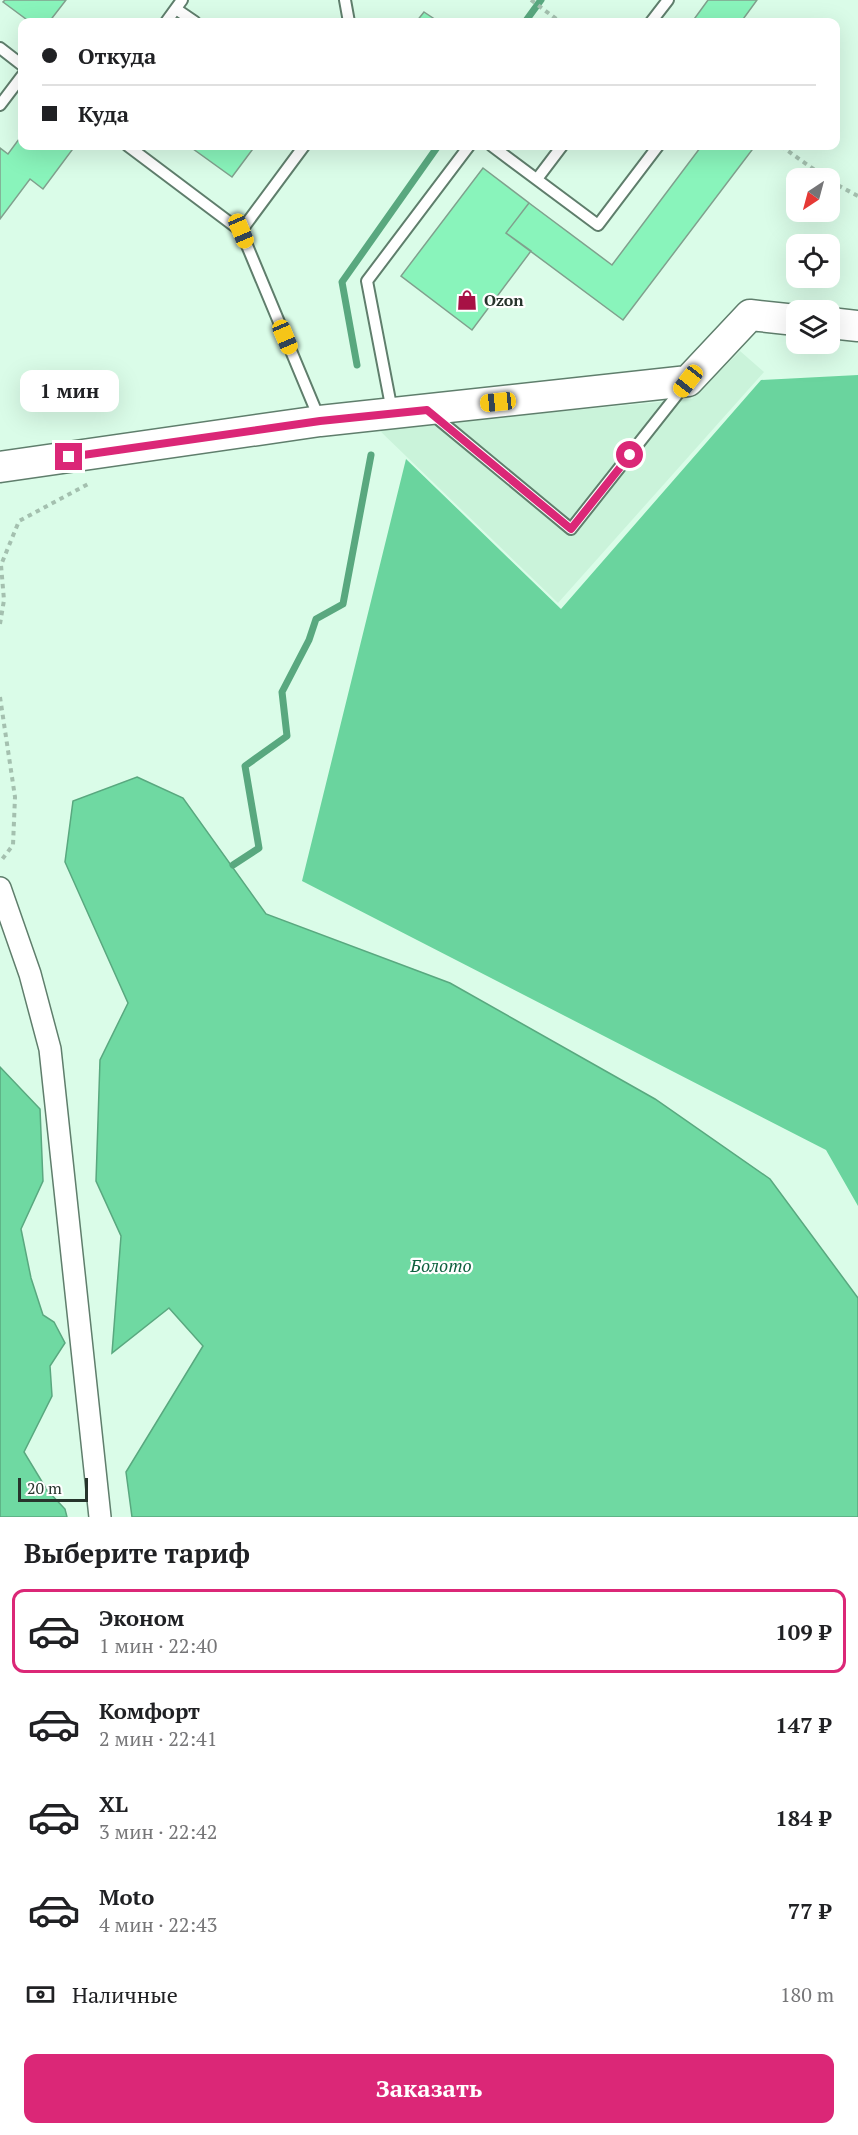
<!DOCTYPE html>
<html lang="ru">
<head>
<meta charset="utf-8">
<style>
	:root { --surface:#fff; --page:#f6f6f6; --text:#202124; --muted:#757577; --line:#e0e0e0; --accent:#db2777 }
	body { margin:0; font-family:"PT Serif",serif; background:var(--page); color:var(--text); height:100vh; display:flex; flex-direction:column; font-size:22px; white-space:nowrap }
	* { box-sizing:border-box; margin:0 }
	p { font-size:20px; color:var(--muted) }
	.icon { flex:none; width:33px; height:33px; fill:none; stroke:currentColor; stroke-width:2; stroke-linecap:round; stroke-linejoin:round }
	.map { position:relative; height:1517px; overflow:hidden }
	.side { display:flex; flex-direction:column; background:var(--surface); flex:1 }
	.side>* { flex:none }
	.hud { position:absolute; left:18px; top:18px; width:822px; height:132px; border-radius:12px; box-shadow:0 6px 24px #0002; display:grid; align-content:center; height:132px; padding:0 24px; background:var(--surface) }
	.needle { width:39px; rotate:216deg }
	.tools { position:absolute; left:786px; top:168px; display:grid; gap:12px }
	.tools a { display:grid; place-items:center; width:54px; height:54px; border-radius:12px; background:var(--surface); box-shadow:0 6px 24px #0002; font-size:30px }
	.scale { position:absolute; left:18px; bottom:15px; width:70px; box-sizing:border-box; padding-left:6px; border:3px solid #27342c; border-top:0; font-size:16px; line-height:21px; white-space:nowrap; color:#27342c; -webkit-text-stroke:4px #fff; paint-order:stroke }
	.end { position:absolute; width:27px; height:27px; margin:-14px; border:8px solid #db2777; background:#fff; box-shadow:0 0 0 3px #fff }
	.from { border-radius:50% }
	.bubble { position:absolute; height:42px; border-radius:12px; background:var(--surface); box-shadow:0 6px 24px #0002; font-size:20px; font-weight:700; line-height:42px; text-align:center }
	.car { position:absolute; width:18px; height:36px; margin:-18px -9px; border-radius:8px; box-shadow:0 0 4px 2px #0007; background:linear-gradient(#f5c518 24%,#345 0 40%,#f5c518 0 76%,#345 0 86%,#f5c518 0) }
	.hud b { display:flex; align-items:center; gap:21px; height:57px; font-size:22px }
	.hud b+b { border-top:2px solid var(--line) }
	.hud i { width:15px; height:15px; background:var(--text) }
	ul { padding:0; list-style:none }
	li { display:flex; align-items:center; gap:18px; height:84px; margin:0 12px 9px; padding:0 12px; border:3px solid transparent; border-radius:12px }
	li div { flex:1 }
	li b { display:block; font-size:22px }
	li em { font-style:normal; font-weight:700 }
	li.current { border-color:var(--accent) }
	li>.icon { width:54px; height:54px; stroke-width:1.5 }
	h2 { padding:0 24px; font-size:27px; line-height:72px }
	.pay { display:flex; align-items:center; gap:15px; height:66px; padding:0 24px; font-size:22px }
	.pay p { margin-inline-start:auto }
	.action { display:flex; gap:12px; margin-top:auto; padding:12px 24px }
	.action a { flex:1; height:69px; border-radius:12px; background:var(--accent); color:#fff; font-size:24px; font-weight:700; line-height:69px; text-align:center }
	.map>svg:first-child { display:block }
</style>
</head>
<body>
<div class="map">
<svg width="858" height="1517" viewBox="0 0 858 1517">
	<rect width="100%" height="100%" fill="#dafce8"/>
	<path fill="#caf3da" d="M740,351L764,372L558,603L378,429L692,399Z"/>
	<path fill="#6ad49e" d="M858,375V1206L826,1150L302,881L406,459L561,609L761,380Z"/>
	<path fill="#6fd9a2" stroke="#59a87f" stroke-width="1.5" d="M137,777L183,798L266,914L450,983L655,1099L770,1179L858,1298V1517H132L126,1472L203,1346L169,1308L112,1353L121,1236L96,1181L100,1060L128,1003L65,862L73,801Z
		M0,1067L40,1109L43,1181L21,1229L31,1278L43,1315L54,1322L65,1343L50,1366L52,1396L24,1452L47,1490L65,1509L67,1517H0Z"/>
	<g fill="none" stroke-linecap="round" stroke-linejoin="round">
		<path stroke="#59a87f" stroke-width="7" d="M525,22L541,0
			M357,365L342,282L438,146
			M233,865L259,848L245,766L287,736L282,692L309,640L316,619L343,604L371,455"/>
	</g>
	<path fill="#89f4bb" stroke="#80a08d" stroke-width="1.5" d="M5,0H66L49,22H30L3,2Z
		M708,0H757L741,22H692Z
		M424,12L439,22H416Z
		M22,135V146H75L43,189L30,179L0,219V148L8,154Z
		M189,146H255L232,177Z
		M696,146H755L623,320L506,233L529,203L612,265L700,148Z
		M483,168L529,203L506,233L531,251L472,330L401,276Z"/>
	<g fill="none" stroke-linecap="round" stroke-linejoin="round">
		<g stroke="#5f7e6c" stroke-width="14">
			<path id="lane" d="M345,0L349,22
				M176,9L195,22
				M166,22L182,0
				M651,22L668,0
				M0,48L22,65
				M0,105L22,76
				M128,146L241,231
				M304,146L241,231L319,418
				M492,146L598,225L658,146
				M537,179L562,146
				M392,411L367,281L469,146
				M432,414L571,529L684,386"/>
		</g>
		<g stroke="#5f7e6c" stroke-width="24">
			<path id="street" d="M0,888L30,974L50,1049L100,1517"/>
		</g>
		<g stroke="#5f7e6c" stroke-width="33">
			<path id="secondary" d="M830,323L858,326
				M0,467L320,421L688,381L750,315L796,320"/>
		</g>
		<path stroke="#a4c0af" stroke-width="4" stroke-dasharray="4.5 4.5" stroke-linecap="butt" d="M531,0L559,21L570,22
			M610,22H613
			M781,146L826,178
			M830,181L858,196
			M0,624L4,600L1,565L19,521L90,483
			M0,697L15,797L13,845L0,862"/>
		<use href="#lane" stroke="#fff" stroke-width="10"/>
		<use href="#street" stroke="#fff" stroke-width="21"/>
		<use href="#secondary" stroke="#fff" stroke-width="30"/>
	</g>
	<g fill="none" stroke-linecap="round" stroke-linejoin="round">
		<path stroke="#db2777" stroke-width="8" d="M69,457L320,421L427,410L571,529L630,455"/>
	</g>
	<defs>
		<g id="shop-bare" transform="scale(1.62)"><path d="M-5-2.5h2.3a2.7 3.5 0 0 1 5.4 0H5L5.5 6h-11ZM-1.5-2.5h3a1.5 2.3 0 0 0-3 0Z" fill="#a71145" stroke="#fff" stroke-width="2.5" paint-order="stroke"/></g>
	</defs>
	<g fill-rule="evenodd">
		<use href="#shop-bare" x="467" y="300"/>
	</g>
	<g text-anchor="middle" stroke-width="4.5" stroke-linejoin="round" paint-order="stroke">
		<g font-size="16" font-weight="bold" fill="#27342c" stroke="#fff" text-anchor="start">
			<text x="484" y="306">Ozon</text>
		</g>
		<g font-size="18" font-style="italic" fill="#0d603e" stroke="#fff">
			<text x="441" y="1272">Болото</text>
		</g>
	</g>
</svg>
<div class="tools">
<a><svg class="needle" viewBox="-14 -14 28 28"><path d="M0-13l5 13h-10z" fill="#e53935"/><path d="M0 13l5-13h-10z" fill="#757577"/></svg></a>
<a><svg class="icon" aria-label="locate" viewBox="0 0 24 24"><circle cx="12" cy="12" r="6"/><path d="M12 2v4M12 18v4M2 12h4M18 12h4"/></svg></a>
<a><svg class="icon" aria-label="layers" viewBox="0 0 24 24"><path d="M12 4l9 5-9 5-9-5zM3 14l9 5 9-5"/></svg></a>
</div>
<div class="scale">20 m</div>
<i class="end from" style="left:630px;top:455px"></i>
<i class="end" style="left:69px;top:457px"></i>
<div class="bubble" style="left:20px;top:370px;width:99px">1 мин</div>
<i class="car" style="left:241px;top:231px;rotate:157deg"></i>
<i class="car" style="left:285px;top:337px;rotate:157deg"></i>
<i class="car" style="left:688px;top:381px;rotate:218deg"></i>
<i class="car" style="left:498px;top:402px;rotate:264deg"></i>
<div class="hud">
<b><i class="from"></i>Откуда</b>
<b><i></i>Куда</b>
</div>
</div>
<section class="side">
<h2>Выберите тариф</h2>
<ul>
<li class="current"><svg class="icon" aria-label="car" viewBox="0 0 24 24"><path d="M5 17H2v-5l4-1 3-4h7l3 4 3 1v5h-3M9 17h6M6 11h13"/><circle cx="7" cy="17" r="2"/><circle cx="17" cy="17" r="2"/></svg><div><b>Эконом</b><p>1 мин · 22:40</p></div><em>109 ₽</em></li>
<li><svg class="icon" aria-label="car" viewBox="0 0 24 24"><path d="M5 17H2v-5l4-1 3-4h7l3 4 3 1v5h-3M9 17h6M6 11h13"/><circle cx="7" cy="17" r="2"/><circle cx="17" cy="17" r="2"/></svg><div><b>Комфорт</b><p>2 мин · 22:41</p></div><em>147 ₽</em></li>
<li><svg class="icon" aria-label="car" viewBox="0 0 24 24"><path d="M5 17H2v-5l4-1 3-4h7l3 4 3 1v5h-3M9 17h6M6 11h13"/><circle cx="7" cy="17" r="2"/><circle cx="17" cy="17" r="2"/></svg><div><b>XL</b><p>3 мин · 22:42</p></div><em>184 ₽</em></li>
<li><svg class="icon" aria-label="car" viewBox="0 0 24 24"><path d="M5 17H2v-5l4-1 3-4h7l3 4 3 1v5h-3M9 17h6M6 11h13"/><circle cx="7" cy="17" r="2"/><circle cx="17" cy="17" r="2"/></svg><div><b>Moto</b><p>4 мин · 22:43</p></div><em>77 ₽</em></li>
</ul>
<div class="pay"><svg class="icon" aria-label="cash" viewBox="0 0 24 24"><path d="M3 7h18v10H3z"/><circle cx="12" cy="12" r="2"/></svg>Наличные<p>180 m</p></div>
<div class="action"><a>Заказать</a></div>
</section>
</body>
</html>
